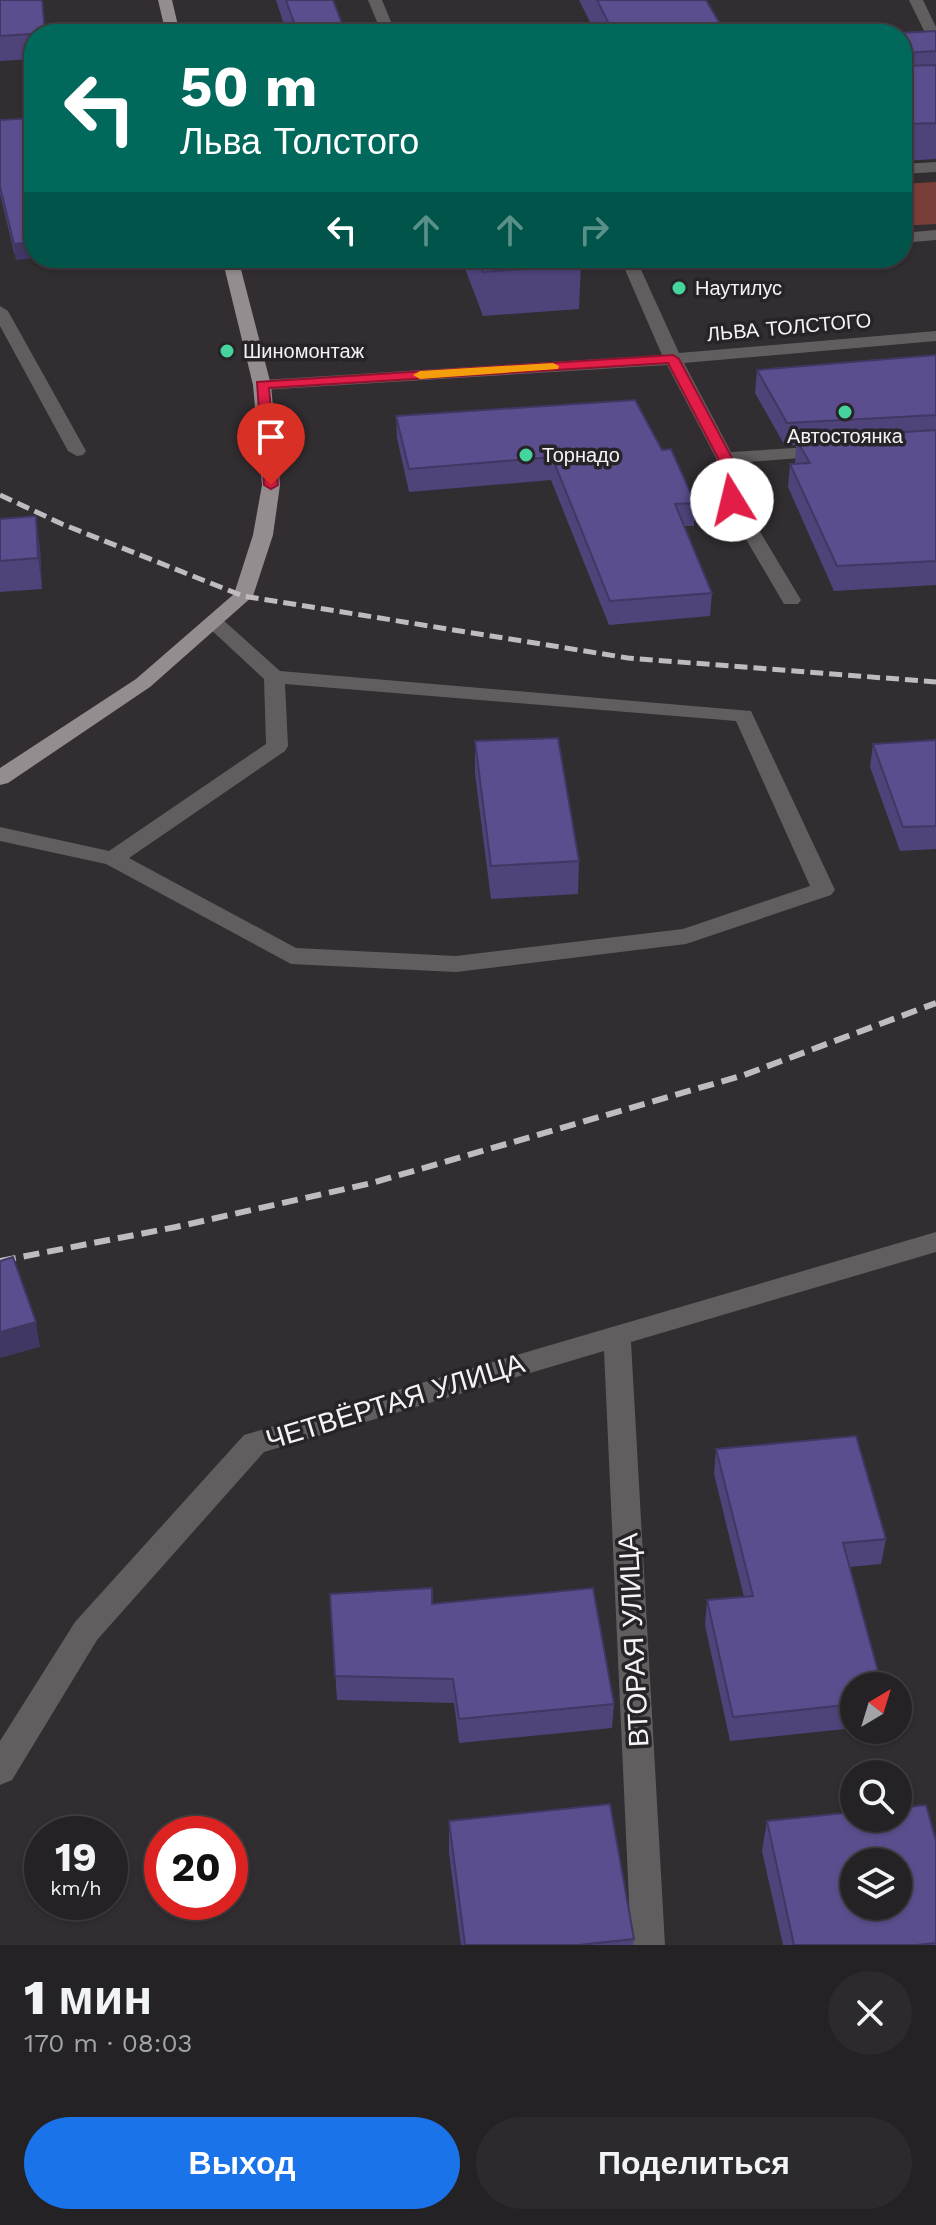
<!DOCTYPE html>
<html lang="ru">
<head>
<meta charset="utf-8">
<style>
  :root { --surface:#252225; --page:#2d2a2d; --text:#f1f3f6; --muted:#a3a4a7; --line:#423f42; --accent:#1a73e8 }
  body { margin:0; font-family:"Work Sans",sans-serif; background:var(--page); color:var(--text); height:100vh; display:flex; flex-direction:column; font-size:30px; white-space:nowrap }
  * { box-sizing:border-box; margin:0 }
  p { font-size:26px; color:var(--muted) }
  .icon { flex:none; width:44px; height:44px; fill:none; stroke:currentColor; stroke-width:2; stroke-linecap:round; stroke-linejoin:round }
  .map { position:relative; height:1945px; overflow:hidden }
  .drawer { display:flex; flex-direction:column; background:var(--surface); flex:1 }
  .drawer>* { flex:none }
  .top-card { position:absolute; left:24px; top:24px; width:888px; height:244px; border-radius:32px; box-shadow:0 2px 6px #0004,0 0 0 2px var(--line); background:#00695c; color:#fff; overflow:hidden }
  .needle { width:52px; rotate:38deg }
  .controls { position:absolute; left:840px; top:1672px; display:grid; gap:16px }
  .controls a { display:grid; place-items:center; width:72px; height:72px; border-radius:50%; background:var(--surface); box-shadow:0 2px 6px #0004,0 0 0 2px var(--line); font-size:40px }
  .speed { position:absolute; left:24px; top:1816px; display:flex; gap:16px; font-size:40px; font-weight:700; text-align:center }
  .speed>* { display:grid; place-content:center; width:104px; height:104px; border-radius:50%; background:var(--surface); box-shadow:0 2px 6px #0004,0 0 0 2px var(--line); line-height:1 }
  .speed small { font-size:20px; font-weight:400 }
  .speed .limit { border:12px solid #d22; background:#fff; color:#111 }
  .pin { position:absolute; display:grid; place-items:center; width:68px; height:68px; color:#fff; margin:-82px -34px; border-radius:50% 50% 50% 0; rotate:-45deg; box-shadow:0 0 8px #0007 }
  .pin .icon { rotate:45deg }
  .me { position:absolute; width:88px; margin:-44px; rotate:351deg; stroke-linejoin:round; filter:drop-shadow(0 0 6px #0008) }
  .turn { display:flex; align-items:center; gap:28px; height:168px; padding:0 24px; font-size:36px }
  .turn .icon { width:104px; height:104px; stroke-width:2.5 }
  .turn b { display:block; font-size:56px; line-height:68px }
  .lanes { display:flex; align-items:center; height:76px; padding:0 24px; background:#0003; justify-content:center; gap:40px; direction:ltr }
  .lanes .off { opacity:.35 }
  .round { display:grid; place-items:center; flex:none; width:84px; height:84px; border-radius:42px; background:var(--page) }
  .overview { display:flex; align-items:center; justify-content:space-between; height:136px; padding:0 24px }
  h1 { font-size:48px; font-weight:800; line-height:60px }
  .action { display:flex; gap:16px; margin-top:auto; padding:16px 24px }
  .action a { flex:1; height:92px; border-radius:48px; background:var(--accent); color:#fff; font-size:32px; font-weight:800; line-height:92px; text-align:center }
  .action a+a { background:var(--page); color:var(--text) }
  .map>svg:first-child { display:block }
  .green { fill:#793e37 }
  .lines { fill:none; stroke-linecap:round; stroke-linejoin:round }
  .minor { fill:#625e5f; fill-rule:evenodd }
  .major { fill:#948d8f; fill-rule:evenodd }
  .rail-far1 { stroke:#bfbbbf; stroke-width:5; stroke-dasharray:13 6; stroke-linecap:butt }
  .rail { stroke:#bfbbbf; stroke-width:6; stroke-dasharray:16 8; stroke-linecap:butt }
  .wall { fill:#4f437a }
  .shaded-wall { fill:#403763 }
  .building { fill:#5c4e8e; stroke:#403763; stroke-width:2; fill-rule:evenodd }
  .route { fill:#e11d48; stroke:#92132f; stroke-width:2 }
  .slow { fill:#f59e0b }
  .poi-dot { fill:#46d49e; stroke:#272327; stroke-width:3 }
  .labels { text-anchor:middle; stroke-width:7; stroke-linejoin:round; paint-order:stroke }
  .far-poi-label { font-size:20px; fill:#f5f2f5; stroke:#272327; text-anchor:start }
  .far-street-label { font-size:20px; fill:#f5f2f5; stroke:#272327 }
  .near-street-label { font-size:28px; fill:#f5f2f5; stroke:#272327 }
</style>
</head>
<body>
<div class="map">
<svg width="936" height="1945" viewBox="0 0 936 1945">
  <rect width="100%" height="100%" fill="#312d31"/>
  <path class="green" d="M936,182V224L902,226V184Z"/>
  <g class="lines">
    <path class="minor" d="M368,0H382L396,34H382Z
      M909,0H923L936,27V45L929,41Z
      M936,162V172L902,174V164Z
      M936,230V240L902,243V233Z
      M620,258H668L660,263H638L679,353L936,331V341L684,363L731,452L826,446L835,451L826,456L735,463L741,500L801,600L798,604H784L723,500L716,458L667,365L262,390L253,385L262,380L662,355Z
      M0,306L8,311L86,451L83,455L77,456L68,451L0,326Z
      M215,617L222,619L280,671L751,711L835,890L831,895L686,944L456,972L291,964L106,864L0,841V827L109,851L266,744L264,679L208,627L205,623ZM285,684L736,721L810,886L683,929L456,956L296,948L129,858L285,751L288,746Z
      M936,1232V1252L631,1342L665,1945H631L604,1351L264,1452L97,1640L12,1780L0,1785V1741L75,1622L244,1435Z"/>
    <path class="major" d="M158,0H172L180,34H166Z
      M222,258H238L271,385L280,485L273,535L253,596L150,687L8,783L0,785V768L136,679L234,594L253,535L262,485L253,385Z"/>
    <path class="rail-far1" d="M0,495L62,524L243,596L628,658L936,682"/>
    <path class="rail" d="M0,1261L176,1227L372,1183L744,1075L936,1003"/>
  </g>
  <path class="wall" d="M0,0L45,33L46,34H34V59L0,61Z
    M276,0H333L346,34H287Z
    M579,0H706L726,34H596Z
    M936,31V159L902,161V34Z
    M0,120L16,260L0,194Z
    M461,258H577L581,265L579,309L483,316Z
    M936,355V585L834,591L788,487L790,464L795,463L796,445L785,446L755,393L757,370Z
    M396,416L662,450L695,503L694,526H684L712,593L710,616L609,625L551,480L409,492L397,438Z
    M0,519L40,547L42,589L0,592Z
    M936,740V849L900,851L870,767L873,744Z
    M475,741L579,861L578,894L491,899L475,774Z
    M716,1449L886,1539L881,1564L849,1567L854,1686V1728L730,1741L705,1625L707,1600L744,1597L714,1474Z
    M330,1594L433,1604L614,1704L612,1728L459,1743L454,1703L337,1700Z
    M449,1821L634,1939L633,1945H461L449,1853Z
    M767,1821L936,1841V1945H783L762,1851Z"/>
  <path class="shaded-wall" d="M906,124L902,159L903,128Z
    M34,242L35,258L16,260L14,244Z
    M36,516L40,547L42,589L38,558Z
    M36,1322L40,1347L0,1358V1332Z"/>
  <path class="building" d="M0,0H42L45,33L0,36Z
    M286,0H333L346,34H298Z
    M597,0H706L726,34H614Z
    M936,31V51L906,53L904,66L936,65V123L906,124L902,128V34H880Z
    M34,118V242L14,244L0,187V120Z
    M478,258H577L581,265L483,272Z
    M936,355V415L787,423L757,370Z
    M635,400L662,450L671,449L695,503L675,504L712,593L610,601L552,457L409,469L396,416Z
    M936,430V561L837,566L790,464L810,463L796,439Z
    M36,516L38,558L0,561V519Z
    M558,738L579,861L491,866L475,741Z
    M936,740V826L903,827L873,744Z
    M13,1257L36,1322L0,1332V1261Z
    M856,1436L886,1539L843,1543L882,1686H854V1704L733,1717L707,1600L753,1596L716,1449Z
    M432,1588V1604L593,1588L614,1704L459,1719L453,1679L335,1676L330,1594Z
    M610,1804L634,1939L579,1945H465L449,1821Z
    M926,1805L936,1841V1943L916,1945H794L767,1821L854,1812V1818H898V1808ZM854,1862H898V1906H854Z"/>
  <path class="route" d="M673,355L679,359L732,458L739,500L737,503L732,504L724,500L718,458L668,363L269,388L278,485L271,489L264,485L257,382Z"/>
  <path class="slow" d="M553,363L559,366L558,369L420,379L413,375L420,371Z"/>
  <g class="poi-dot">
    <circle cx="679" cy="288" r="8"/>
    <circle cx="227" cy="351" r="8"/>
    <circle cx="845" cy="412" r="8"/>
    <circle cx="526" cy="455" r="8"/>
  </g>
  <g class="labels">
    <g class="far-poi-label">
      <text x="695" y="295">Наутилус</text>
      <text x="243" y="358">Шиномонтаж</text>
      <text x="845" y="443" text-anchor="middle">Автостоянка</text>
      <text x="542" y="462">Торнадо</text>
    </g>
    <g class="far-street-label">
      <text transform="translate(789 327) rotate(-5)" y="7">ЛЬВА ТОЛСТОГО</text>
    </g>
    <g class="near-street-label">
      <text transform="translate(395 1401) rotate(-17)" y="10">ЧЕТВЁРТАЯ УЛИЦА</text>
      <text transform="translate(633 1640) rotate(-93)" y="10">ВТОРАЯ УЛИЦА</text>
    </g>
  </g>
</svg>
<div class="controls">
<a><svg class="needle" viewBox="-14 -14 28 28"><path d="M0-13l5 13h-10z" fill="#e53935"/><path d="M0 13l5-13h-10z" fill="#a3a4a7"/></svg></a>
<a><svg class="icon" aria-label="search" viewBox="0 0 24 24"><circle cx="10" cy="10" r="6"/><path d="M15 15l6 6"/></svg></a>
<a><svg class="icon" aria-label="layers" viewBox="0 0 24 24"><path d="M12 4l9 5-9 5-9-5zM3 14l9 5 9-5"/></svg></a>
</div>
<div class="speed"><div>19<small>km/h</small></div><div class="limit">20</div></div>
<div class="pin" style="left:271px;top:485px;background:#d93025"><svg class="icon" aria-label="arrive" viewBox="0 0 24 24"><path d="M6 21V4h12l-3 4 3 4H6"/></svg></div>
<svg class="me" style="left:732px;top:500px" viewBox="-20 -20 40 40"><circle r="19" fill="#fff"/><path d="M0-13L10 11 0 6-10 11z" fill="#e11d48"/></svg>
<div class="top-card">
<div class="turn"><svg class="icon" aria-label="left" viewBox="0 0 24 24"><path d="M17 20v-9H6M10 6l-5 5 5 5"/></svg><div><b>50 m</b>Льва Толстого</div></div>
<div class="lanes"><svg class="icon" aria-label="left" viewBox="0 0 24 24"><path d="M17 20v-9H6M10 6l-5 5 5 5"/></svg><svg class="icon off" aria-label="ahead" viewBox="0 0 24 24"><path d="M12 20V5M6 11l6-6 6 6"/></svg><svg class="icon off" aria-label="ahead" viewBox="0 0 24 24"><path d="M12 20V5M6 11l6-6 6 6"/></svg><svg class="icon off" aria-label="right" viewBox="0 0 24 24"><path d="M7 20v-9h11M14 6l5 5-5 5"/></svg></div>
</div>
</div>
<section class="drawer">
<div class="overview"><div><h1>1 мин</h1><p>170 m · 08:03</p></div><a class="round"><svg class="icon" aria-label="close" viewBox="0 0 24 24"><path d="M6 6l12 12M18 6L6 18"/></svg></a></div>
<div class="action"><a>Выход</a><a>Поделиться</a></div>
</section>
</body>
</html>
